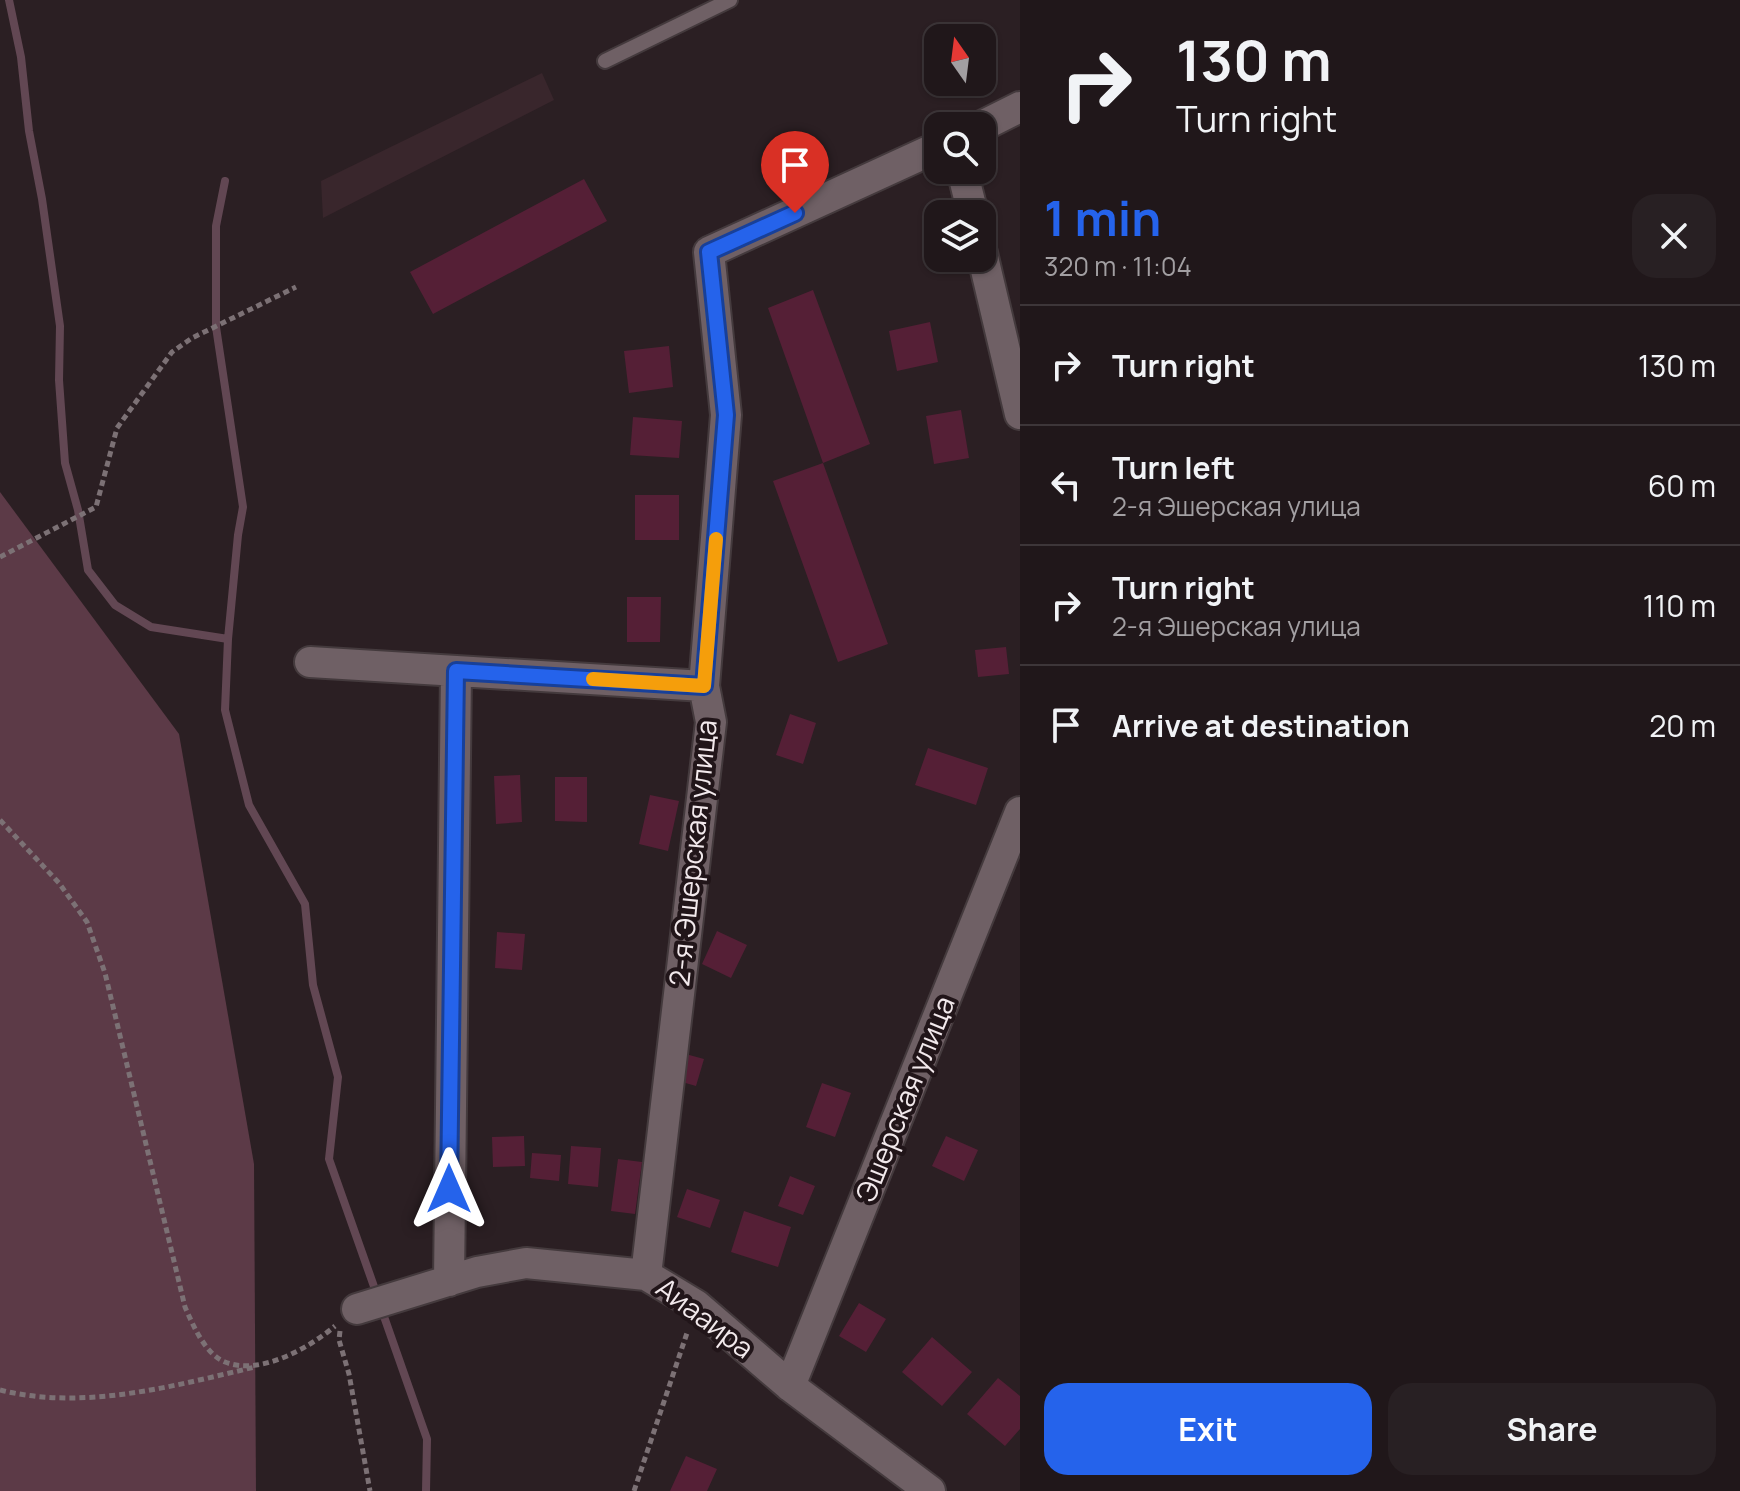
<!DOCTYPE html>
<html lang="en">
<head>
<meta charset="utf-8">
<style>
  :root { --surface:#20171a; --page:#282023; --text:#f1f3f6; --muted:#a29fa2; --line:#3d3639; --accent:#2563eb }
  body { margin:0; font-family:Manrope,sans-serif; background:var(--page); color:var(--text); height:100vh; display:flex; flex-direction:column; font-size:30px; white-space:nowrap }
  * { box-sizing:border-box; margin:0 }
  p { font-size:26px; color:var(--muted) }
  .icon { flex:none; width:44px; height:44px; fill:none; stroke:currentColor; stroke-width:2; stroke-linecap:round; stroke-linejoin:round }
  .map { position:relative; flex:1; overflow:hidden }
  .panel { display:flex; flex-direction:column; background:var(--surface); width:720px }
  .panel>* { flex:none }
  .top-card { background:#20171a; color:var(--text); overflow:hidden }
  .needle { width:52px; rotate:346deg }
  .controls { position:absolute; left:924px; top:24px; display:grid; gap:16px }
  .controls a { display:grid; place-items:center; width:72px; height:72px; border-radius:16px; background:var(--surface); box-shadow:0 2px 6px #0004,0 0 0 2px var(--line); font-size:40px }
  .pin { position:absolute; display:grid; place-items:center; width:68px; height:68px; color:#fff; margin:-82px -34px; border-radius:50% 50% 50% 0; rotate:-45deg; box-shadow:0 0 8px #0007 }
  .pin .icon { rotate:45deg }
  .me { position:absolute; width:88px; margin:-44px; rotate:0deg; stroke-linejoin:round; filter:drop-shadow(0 0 6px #0008) }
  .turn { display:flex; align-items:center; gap:28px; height:168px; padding:0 24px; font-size:36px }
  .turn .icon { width:104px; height:104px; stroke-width:2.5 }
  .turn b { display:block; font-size:56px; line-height:68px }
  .round { display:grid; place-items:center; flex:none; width:84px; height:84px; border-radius:24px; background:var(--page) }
  .headline { display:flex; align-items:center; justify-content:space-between; height:136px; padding:0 24px }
  h1 { font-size:48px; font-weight:700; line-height:60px; color:var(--accent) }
  .button { display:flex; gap:16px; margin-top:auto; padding:16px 24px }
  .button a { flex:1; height:92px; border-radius:24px; background:var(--accent); color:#fff; font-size:32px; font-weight:700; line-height:92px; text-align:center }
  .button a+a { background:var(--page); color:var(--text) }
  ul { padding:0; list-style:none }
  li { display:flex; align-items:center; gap:24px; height:120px; padding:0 24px; border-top:2px solid var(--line) }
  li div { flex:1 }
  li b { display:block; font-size:30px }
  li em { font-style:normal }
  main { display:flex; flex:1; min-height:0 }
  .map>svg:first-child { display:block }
  .built { fill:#39262c }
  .green { fill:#5c3a47 }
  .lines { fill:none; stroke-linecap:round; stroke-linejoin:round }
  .stream { stroke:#624753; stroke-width:8 }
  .building { fill:#551f36 }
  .lane-casing { stroke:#443a3d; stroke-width:18 }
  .street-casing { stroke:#443a3d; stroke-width:34 }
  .path { stroke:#7c7175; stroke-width:5; stroke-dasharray:6 4; stroke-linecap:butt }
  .lane { stroke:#6f6065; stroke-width:14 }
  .street { stroke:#6f6065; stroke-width:30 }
  .route-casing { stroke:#184099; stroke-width:20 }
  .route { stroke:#2563eb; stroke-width:14 }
  .slow { stroke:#f59e0b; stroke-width:14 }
  .labels { text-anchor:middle; stroke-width:8; stroke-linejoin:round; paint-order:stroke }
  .street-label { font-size:28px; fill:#f2e9ec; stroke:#211519 }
</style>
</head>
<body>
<main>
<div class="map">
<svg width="1020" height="1491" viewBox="0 0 1020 1491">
  <rect width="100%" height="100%" fill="#2b1f23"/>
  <path class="built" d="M542,73L554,100L323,218L321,181Z"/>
  <path class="green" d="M0,492L179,734L254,1164L256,1491H0Z"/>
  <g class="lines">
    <path class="stream" d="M9,0L21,57L29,131L42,199L60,326L59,380L65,463L78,510L88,570L115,605L151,627L228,639
      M225,181L216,226V327L243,507L238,535L228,639L225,710L249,805L305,904L313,985L338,1077L329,1159L377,1295
      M381,1308L427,1439L426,1491"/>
  </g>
  <path class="building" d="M584,179L607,221L433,314L410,272Z
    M813,290L870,444L823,463L888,644L838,662L773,481L823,463L768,308Z
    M930,322L938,362L897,371L889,331Z
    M669,346L673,387L629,393L624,351Z
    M961,410L969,458L934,464L926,416Z
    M633,417L682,421L679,458L630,455Z
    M635,495H679V540H635Z
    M627,597H661L660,642H627Z
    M1006,647L1009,674L978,677L975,650Z
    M790,714L816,723L803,764L776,755Z
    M928,748L988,768L976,805L915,785Z
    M520,775L522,822L496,824L494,776Z
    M555,777H587V822L555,821Z
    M650,795L679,801L668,851L639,844Z
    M717,931L747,945L731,978L702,964Z
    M497,932L525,934L522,970L495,968Z
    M682,1053L704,1059L696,1086L675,1080Z
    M822,1083L851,1093L835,1137L806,1127Z
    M524,1136L525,1166L493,1167L492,1137Z
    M946,1136L978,1150L964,1181L932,1166Z
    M571,1146L601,1148L598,1187L568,1184Z
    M532,1153L561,1155L559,1181L530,1178Z
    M618,1159L642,1162L635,1214L611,1211Z
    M790,1176L815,1186L803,1215L778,1206Z
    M687,1189L720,1200L710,1228L677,1217Z
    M744,1211L791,1227L778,1267L731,1252Z
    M859,1303L886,1319L866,1352L839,1336Z
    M932,1337L972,1372L942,1406L902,1372Z
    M998,1378L1020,1396V1429L1005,1446L967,1414Z
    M686,1456L717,1469L707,1491H670Z"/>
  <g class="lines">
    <defs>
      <path id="lane" d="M605,61L730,0"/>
      <path id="street" d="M982,126L1020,107
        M962,170L973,214
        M982,253L1020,414
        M310,662L704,686
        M646,1275L711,722L704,686L726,415L709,252L938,147
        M449,1281L456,671
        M357,1309L477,1272L526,1263L646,1275L696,1305L790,1386L930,1491
        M790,1386L1020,812"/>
    </defs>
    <use href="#lane" class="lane-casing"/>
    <use href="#street" class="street-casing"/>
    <path class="path" d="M0,557L96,507L117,428L172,352L192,338L296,287
      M0,820L59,883L87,922L105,973L185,1307C193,1325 205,1354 225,1362C260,1376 309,1348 335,1326
      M340,1331L339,1340L349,1374L370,1491
      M0,1390C84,1411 173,1386 255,1367
      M634,1491L687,1333"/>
    <use href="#lane" class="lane"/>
    <use href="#street" class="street"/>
  </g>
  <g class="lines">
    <defs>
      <path id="route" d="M449,1189L456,671L704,686L726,415L709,252L795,213"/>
    </defs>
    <use href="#route" class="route-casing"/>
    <use href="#route" class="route"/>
    <path class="slow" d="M593,679L704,686L716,539"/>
  </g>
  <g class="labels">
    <g class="street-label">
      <text transform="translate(693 853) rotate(-84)" y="10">2-я Эшерская улица</text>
      <text transform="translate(905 1099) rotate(-68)" y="10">Эшерская улица</text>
      <text transform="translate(705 1318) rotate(37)" y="10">Аиааира</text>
    </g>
  </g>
</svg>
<div class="controls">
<a><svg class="needle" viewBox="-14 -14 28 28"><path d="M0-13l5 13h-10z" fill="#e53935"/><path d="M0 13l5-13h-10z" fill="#a29fa2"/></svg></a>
<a><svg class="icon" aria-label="search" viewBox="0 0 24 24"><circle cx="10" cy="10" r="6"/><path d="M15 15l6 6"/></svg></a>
<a><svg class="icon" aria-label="layers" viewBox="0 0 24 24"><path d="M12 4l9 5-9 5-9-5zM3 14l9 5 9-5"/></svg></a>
</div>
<div class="pin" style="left:795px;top:213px;background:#d93025"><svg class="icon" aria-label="arrive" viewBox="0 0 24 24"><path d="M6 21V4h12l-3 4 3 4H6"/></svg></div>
<svg class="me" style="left:449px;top:1189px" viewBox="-20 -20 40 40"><path d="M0-17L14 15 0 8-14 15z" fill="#2563eb" stroke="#fff" stroke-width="4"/></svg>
</div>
<section class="panel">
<div class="top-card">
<div class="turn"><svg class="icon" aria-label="right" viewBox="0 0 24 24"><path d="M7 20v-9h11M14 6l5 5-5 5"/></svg><div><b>130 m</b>Turn right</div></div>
</div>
<div class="headline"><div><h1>1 min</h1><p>320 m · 11:04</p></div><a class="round"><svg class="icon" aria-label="close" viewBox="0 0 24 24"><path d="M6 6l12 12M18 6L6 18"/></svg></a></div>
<ul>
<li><svg class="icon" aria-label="right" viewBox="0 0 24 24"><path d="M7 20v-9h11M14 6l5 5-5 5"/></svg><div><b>Turn right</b></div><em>130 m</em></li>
<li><svg class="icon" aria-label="left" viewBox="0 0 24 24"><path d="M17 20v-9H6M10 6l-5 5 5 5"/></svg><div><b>Turn left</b><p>2-я Эшерская улица</p></div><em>60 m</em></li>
<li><svg class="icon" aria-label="right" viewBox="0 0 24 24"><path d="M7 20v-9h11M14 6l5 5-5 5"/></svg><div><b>Turn right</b><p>2-я Эшерская улица</p></div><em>110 m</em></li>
<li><svg class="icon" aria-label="arrive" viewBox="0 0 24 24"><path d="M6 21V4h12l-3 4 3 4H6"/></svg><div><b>Arrive at destination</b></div><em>20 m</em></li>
</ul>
<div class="button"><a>Exit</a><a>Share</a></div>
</section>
</main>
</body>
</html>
